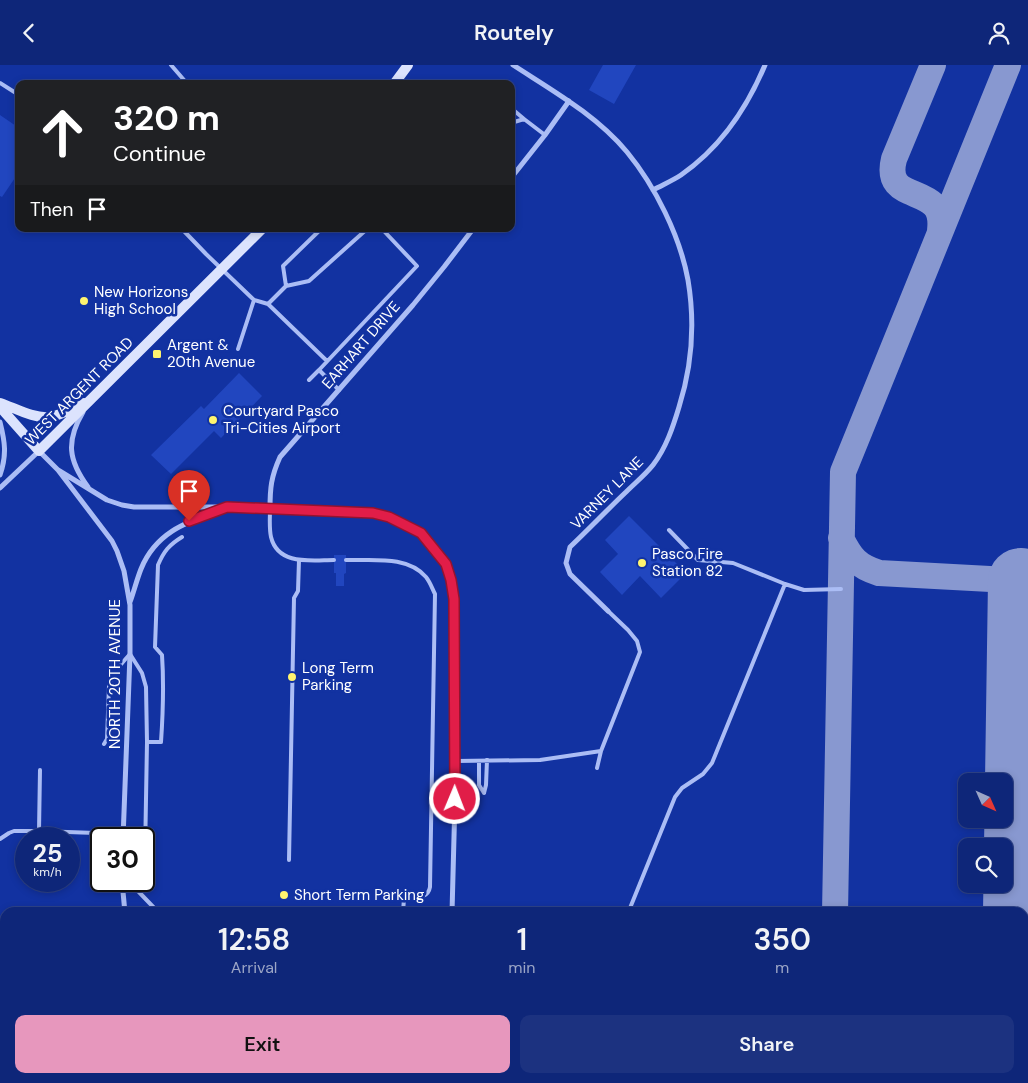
<!DOCTYPE html>
<html lang="en">
<head>
<meta charset="utf-8">
<style>
  :root { --surface:#0e2679; --page:#1c3280; --text:#f1f3f6; --muted:#9ba5c6; --line:#2e438a; --accent:#e797bd }
  body { margin:0; font-family:"DM Sans",sans-serif; background:var(--page); color:var(--text); height:100vh; display:flex; flex-direction:column; font-size:19px; white-space:nowrap }
  * { box-sizing:border-box; margin:0 }
  p { font-size:16px; color:var(--muted) }
  .icon { flex:none; width:28px; height:28px; fill:none; stroke:currentColor; stroke-width:2; stroke-linecap:round; stroke-linejoin:round }
  .map { position:relative; flex:1; overflow:hidden }
  .panel { position:absolute; left:0px; top:842px; width:1029px; height:176px; display:flex; flex-direction:column; background:var(--surface); border-radius:15px 15px 0 0; box-shadow:0 2px 8px #0003,0 0 0 1px var(--line) }
  .panel>* { flex:none }
  .top-card { position:absolute; left:15px; top:15px; width:500px; height:152px; border-radius:10px; box-shadow:0 2px 8px #0003,0 0 0 1px var(--line); background:#202124; color:#fff; overflow:hidden }
  .needle { width:32px; rotate:135deg }
  .buttons { position:absolute; left:958px; top:708px; display:grid; gap:10px }
  .buttons a { display:grid; place-items:center; width:55px; height:55px; border-radius:10px; background:var(--surface); box-shadow:0 2px 8px #0003,0 0 0 1px var(--line); font-size:25px }
  .speed { position:absolute; left:15px; top:762px; display:flex; gap:10px; font-size:25px; font-weight:700; text-align:center }
  .speed>* { display:grid; place-content:center; width:65px; height:65px; border-radius:50%; background:var(--surface); box-shadow:0 2px 8px #0003,0 0 0 1px var(--line); line-height:1 }
  .speed small { font-size:12px; font-weight:400 }
  .speed .limit { border:2px solid #111; border-radius:8px; background:#fff; color:#111 }
  .pin { position:absolute; display:grid; place-items:center; width:42px; height:42px; color:#fff; margin:-51px -21px; border-radius:50% 50% 50% 0; rotate:-45deg; box-shadow:0 0 5px #0007 }
  .pin .icon { rotate:45deg }
  .me { position:absolute; width:55px; margin:-28px; rotate:1deg; stroke-linejoin:round; filter:drop-shadow(0 0 4px #0008) }
  .turn { display:flex; align-items:center; gap:18px; height:105px; padding:0 15px; font-size:22px }
  .turn .icon { width:65px; height:65px; stroke-width:2.5 }
  .turn b { display:block; font-size:35px; line-height:42px }
  .then { display:flex; align-items:center; height:48px; padding:0 15px; background:#0003; gap:10px; font-size:19px }
  .eta { display:flex; justify-content:space-evenly; align-items:center; height:85px; text-align:center }
  .eta b { font-size:30px; font-weight:600; line-height:35px }
  .button { display:flex; gap:10px; margin-top:auto; padding:10px 15px }
  .button a { flex:1; height:58px; border-radius:10px; background:var(--accent); color:#111; font-size:20px; font-weight:600; line-height:58px; text-align:center }
  .button a+a { background:var(--page); color:var(--text) }
  header { display:flex; justify-content:space-between; align-items:center; height:65px; padding:0 15px; background:var(--surface); font-size:22px; font-weight:600 }
  .map>svg:first-child { display:block }
  .lines { fill:none; stroke-linecap:round; stroke-linejoin:round }
  .taxiway { stroke:#8898d0; stroke-width:26 }
  .runway { stroke:#8898d0; stroke-width:66 }
  .building { fill:#2146bf }
  .lane { stroke:#abbdf5; stroke-width:4 }
  .street { stroke:#abbdf5; stroke-width:5 }
  .secondary { stroke:#dce3fd; stroke-width:10 }
  .route-casing { stroke:#92132f; stroke-width:12 }
  .route { stroke:#e11d48; stroke-width:9 }
  .poi-dot { fill:#fff46f; stroke:#1232a1; stroke-width:2 }
  .labels { text-anchor:middle; stroke-width:5; stroke-linejoin:round; paint-order:stroke }
  .poi-label { font-size:15px; fill:#fff; stroke:#1232a1; text-anchor:start }
  .street-label { font-size:15px; fill:#fff; stroke:#1232a1 }
</style>
</head>
<body>
<header><svg class="icon" aria-label="back" viewBox="0 0 24 24"><path d="M15 5l-7 7 7 7"/></svg>Routely<svg class="icon" aria-label="person" viewBox="0 0 24 24"><circle cx="12" cy="8" r="4"/><path d="M4 21q1-7 8-7t8 7"/></svg></header>
<div class="map">
<svg width="1028" height="1018" viewBox="0 0 1028 1018">
  <rect width="100%" height="100%" fill="#1232a1"/>
  <g class="lines">
    <path class="taxiway" d="M933,0L894,94C885,130 918,124 934,140C941,147 941,157 940,166
      M841,473C851,493 857,501 879,508L1028,516
      M835,848L843,407L1008,0
      M592,1018L594,1014
      M833,1018V1014"/>
    <path class="runway" d="M1016,848L1021,516
      M1014,1018V1014"/>
  </g>
  <path class="building" d="M603,0H636L614,39L589,25Z
    M0,50L19,63V107L2,132L0,131Z
    M239,308L262,331L221,373L214,366L171,409L151,390L201,341L204,344Z
    M629,451L686,508L661,533L640,511L622,530L600,507L618,489L605,475Z
    M334,490H346V508L344,509V521H336V508H334Z
    M190,1014H449V1018H190Z"/>
  <g class="lines">
    <path class="lane" d="M171,0L184,15L182,19
      M0,18L19,30
      M511,43L524,54
      M511,58L524,54L545,70
      M182,164L206,189L254,235L268,239
      M321,164L283,201L286,221L268,239L327,296
      M286,221L309,216L367,164
      M238,284L254,235
      M319,305L417,201L382,164
      M309,315L319,305L339,325
      M270,444C270,453 269,463 271,472C278,501 312,495 334,495
      M346,495C372,496 407,490 426,512C430,517 432,523 435,529L430,822C428,835 414,832 404,833L403,848
      M785,519L804,525L841,524
      M104,679L107,674L109,621C113,608 121,599 130,589L142,608L146,622L147,677
      M456,696L540,695L601,686
      M479,696V720L484,728
      M597,703L601,686L640,587L637,576L628,565L608,546
      M484,728L486,720L487,695
      M39,766L40,705
      M0,774L9,768L14,766H39L124,769
      M145,791L147,677H161C163,648 164,619 162,590L155,582L158,500C164,486 169,480 182,472
      M289,795L294,533L298,526L299,495
      M122,820L136,824L159,848
      M628,848L675,732L682,723L703,709L712,698L785,519L733,498L698,495L669,465
      M0,942H5
      M45,1018V1014
      M542,1018L544,1014"/>
    <path class="street" d="M513,0C553,26 596,50 627,87C655,121 680,171 688,215C695,257 692,301 679,342C673,362 666,383 653,400C645,410 635,418 626,427C607,445 589,464 570,482L566,498L570,509L608,546
      M511,113L545,70L569,36
      M653,125C662,120 672,116 681,110C720,83 747,43 765,0
      M83,347C66,376 68,395 88,422
      M0,357C5,377 7,390 0,410
      M58,405L107,435L122,440L134,442H227L373,448L389,452L421,468L446,499L451,515L454,534L456,696L452,848
      M0,423L39,386L58,405L112,476L117,486L124,506L130,540V589L123,774
      M270,444C270,423 271,412 280,392L413,240L444,202L473,164
      M130,537C134,526 137,514 141,504C156,467 187,457 222,444
      M122,816L125,848"/>
    <path class="secondary" d="M394,19L408,0
      M0,338C15,343 34,354 50,352C62,350 73,343 84,338
      M0,342L39,386L262,164"/>
  </g>
  <g class="lines">
    <defs>
      <path id="route" d="M189,456L227,442L373,448L389,452L421,468L446,499L451,515L454,534L455,734"/>
    </defs>
    <use href="#route" class="route-casing"/>
    <use href="#route" class="route"/>
  </g>
  <g class="poi-dot">
    <circle cx="84" cy="236" r="5"/>
    <rect x="152" y="284" width="10" height="10" rx="2.5"/>
    <circle cx="213" cy="355" r="5"/>
    <circle cx="642" cy="498" r="5"/>
    <circle cx="292" cy="612" r="5"/>
    <circle cx="284" cy="830" r="5"/>
  </g>
  <g class="labels">
    <g class="poi-label">
      <text x="94" y="232">New Horizons<tspan x="94" dy="17">High School</tspan></text>
      <text x="167" y="285">Argent &amp;<tspan x="167" dy="17">20th Avenue</tspan></text>
      <text x="223" y="351">Courtyard Pasco<tspan x="223" dy="17">Tri-Cities Airport</tspan></text>
      <text x="652" y="494">Pasco Fire<tspan x="652" dy="17">Station 82</tspan></text>
      <text x="302" y="608">Long Term<tspan x="302" dy="17">Parking</tspan></text>
      <text x="294" y="835">Short Term Parking</text>
    </g>
    <g class="street-label">
      <text transform="translate(361 280) rotate(-49)" y="5">EARHART DRIVE</text>
      <text transform="translate(79 326) rotate(-45)" y="5">WEST ARGENT ROAD</text>
      <text transform="translate(607 428) rotate(-45)" y="5">VARNEY LANE</text>
      <text transform="translate(115 609) rotate(-90)" y="5">NORTH 20TH AVENUE</text>
    </g>
  </g>
</svg>
<div class="buttons">
<a><svg class="needle" viewBox="-14 -14 28 28"><path d="M0-13l5 13h-10z" fill="#e53935"/><path d="M0 13l5-13h-10z" fill="#9ba5c6"/></svg></a>
<a><svg class="icon" aria-label="search" viewBox="0 0 24 24"><circle cx="10" cy="10" r="6"/><path d="M15 15l6 6"/></svg></a>
</div>
<div class="speed"><div>25<small>km/h</small></div><div class="limit">30</div></div>
<div class="pin" style="left:189px;top:456px;background:#d93025"><svg class="icon" aria-label="arrive" viewBox="0 0 24 24"><path d="M6 21V4h12l-3 4 3 4H6"/></svg></div>
<svg class="me" style="left:455px;top:734px" viewBox="-20 -20 40 40"><circle r="17" fill="#e11d48" stroke="#fff" stroke-width="3"/><path d="M0-11L8 9 0 5-8 9z" fill="#fff"/></svg>
<div class="top-card">
<div class="turn"><svg class="icon" aria-label="ahead" viewBox="0 0 24 24"><path d="M12 20V5M6 11l6-6 6 6"/></svg><div><b>320 m</b>Continue</div></div>
<div class="then">Then<svg class="icon" aria-label="arrive" viewBox="0 0 24 24"><path d="M6 21V4h12l-3 4 3 4H6"/></svg></div>
</div>
<section class="panel">
<div class="eta">
<div><b>12:58</b><p>Arrival</p></div>
<div><b>1</b><p>min</p></div>
<div><b>350</b><p>m</p></div>
</div>
<div class="button"><a>Exit</a><a>Share</a></div>
</section>
</div>
</body>
</html>
